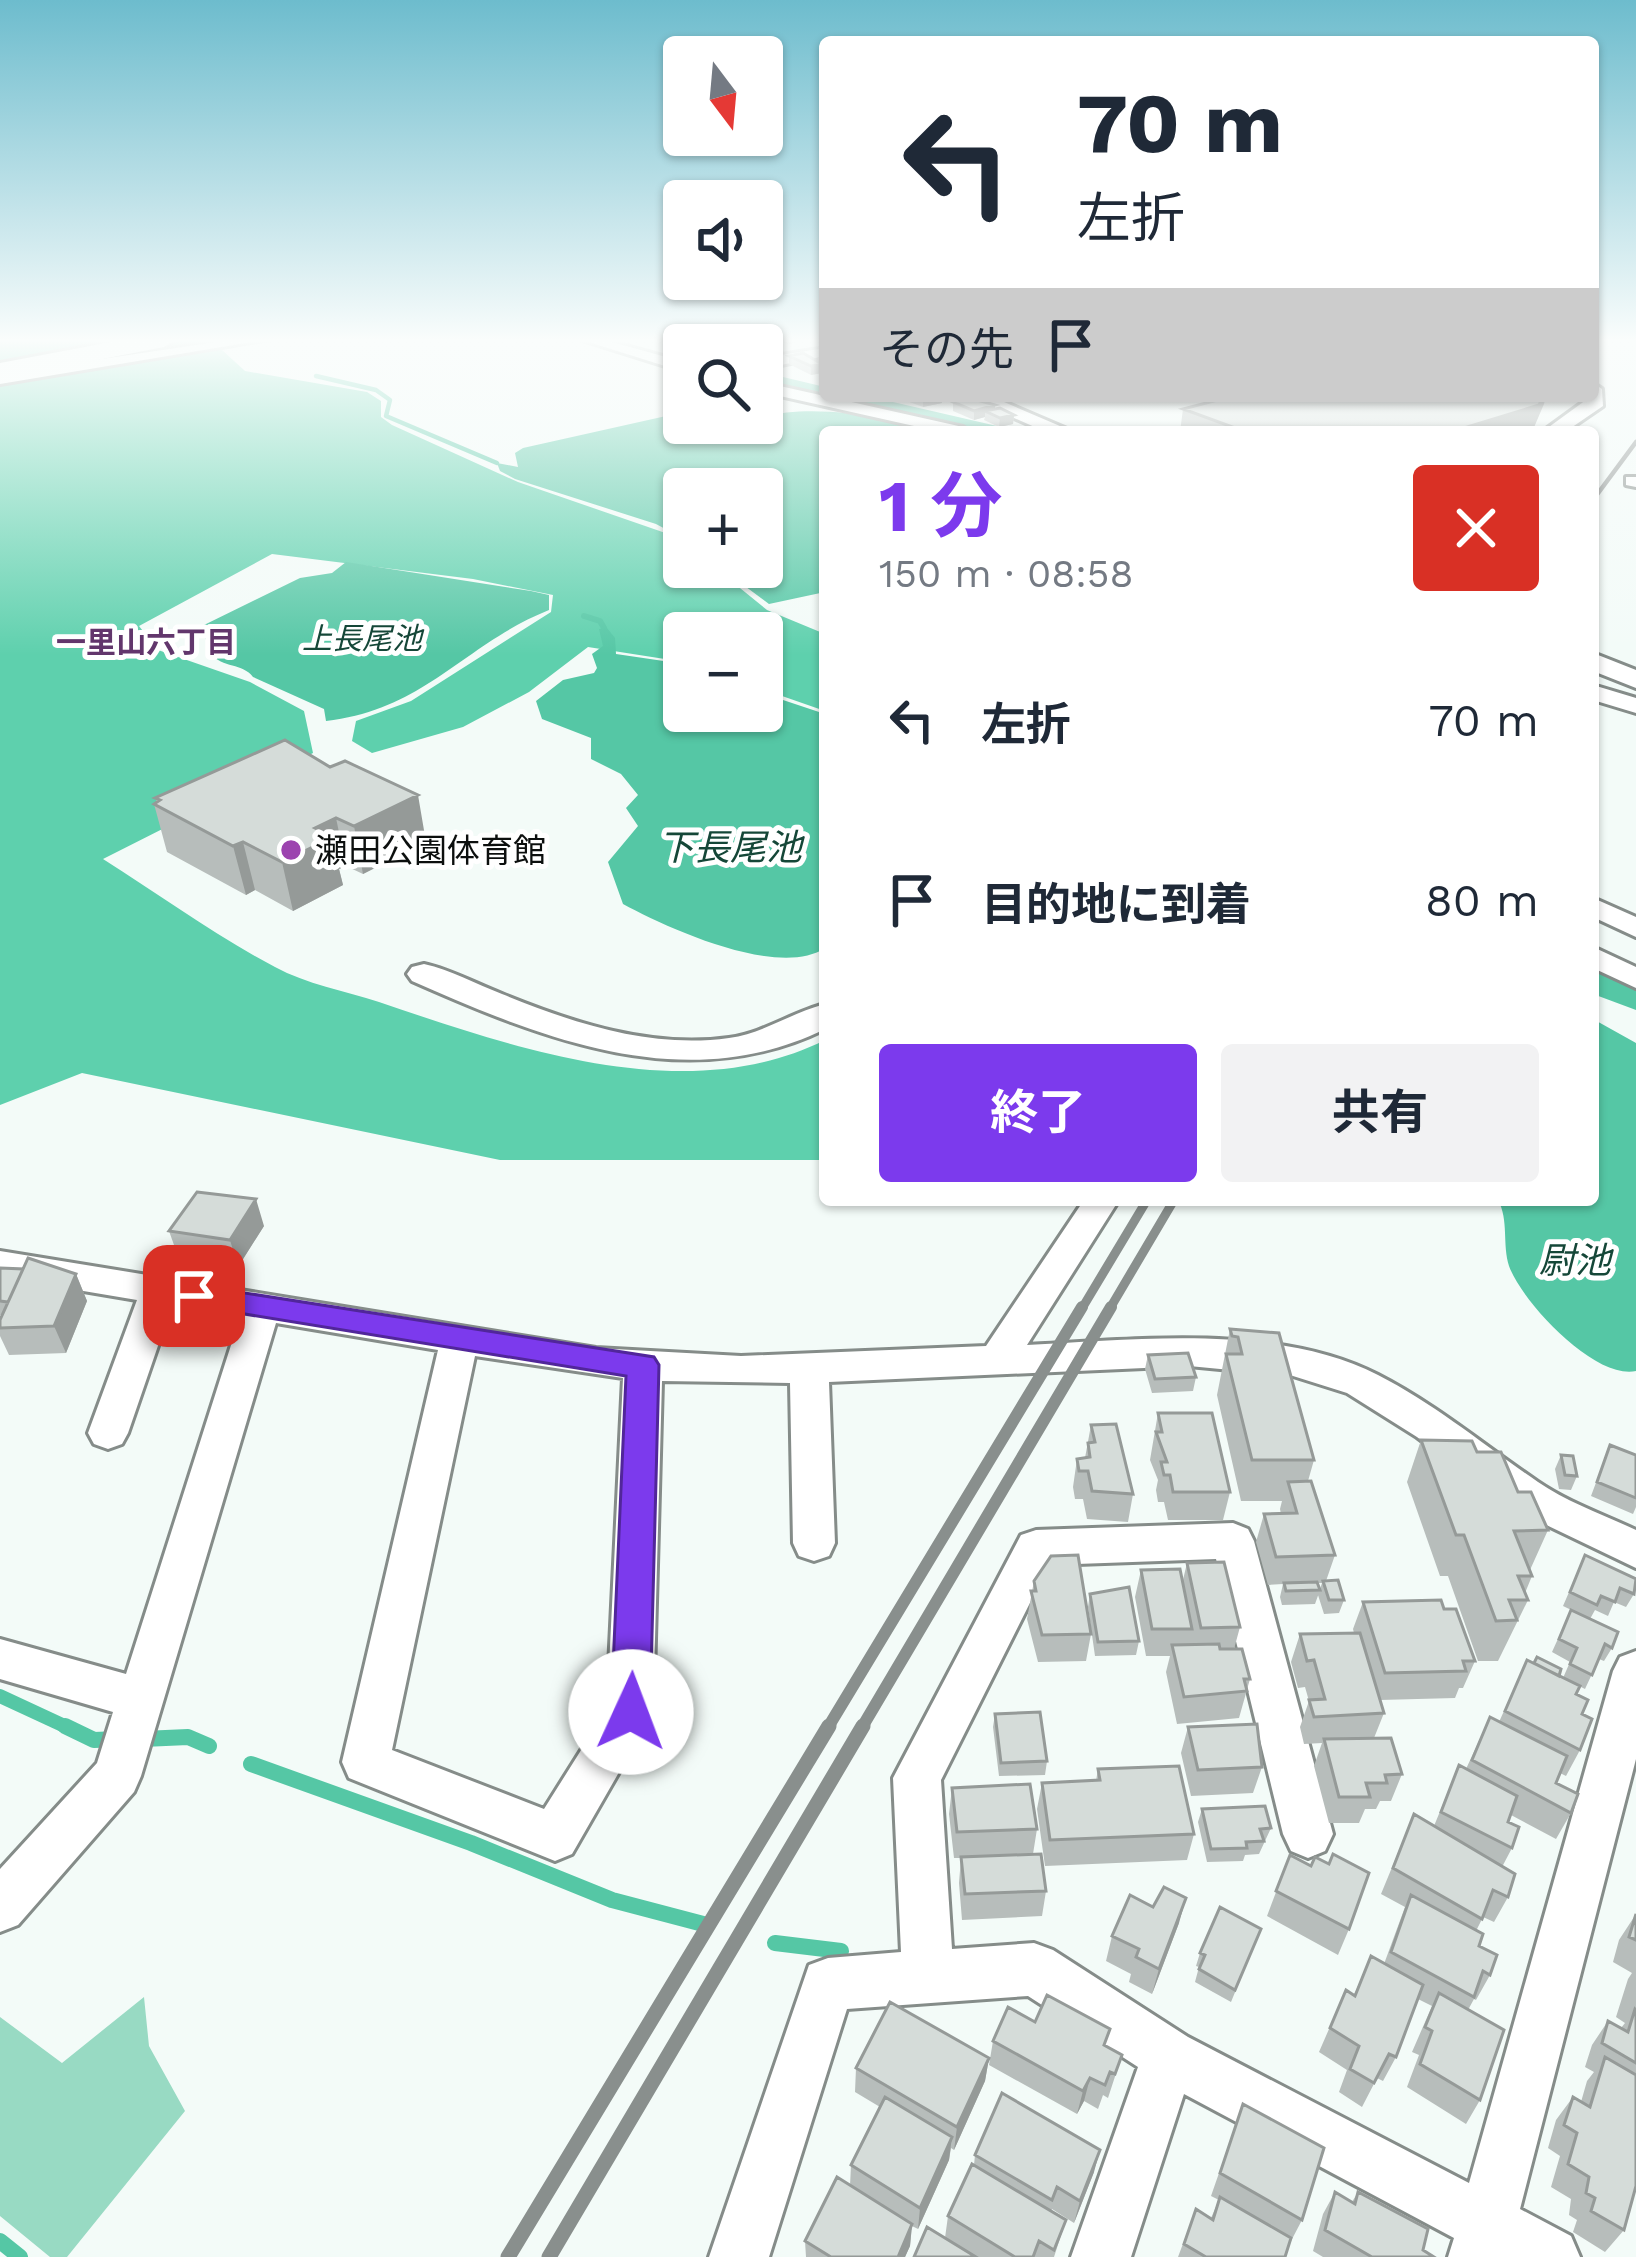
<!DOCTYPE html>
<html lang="ja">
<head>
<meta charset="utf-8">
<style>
  :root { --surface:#fff; --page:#f2f2f3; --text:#1f2937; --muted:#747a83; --accent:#7c3aed }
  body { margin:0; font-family:"Work Sans","Noto Sans JP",sans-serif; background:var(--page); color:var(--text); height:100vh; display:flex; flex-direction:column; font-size:45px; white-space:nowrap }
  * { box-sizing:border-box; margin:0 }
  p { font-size:39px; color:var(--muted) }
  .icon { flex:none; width:66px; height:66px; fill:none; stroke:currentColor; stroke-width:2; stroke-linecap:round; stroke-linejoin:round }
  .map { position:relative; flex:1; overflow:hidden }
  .drawer { position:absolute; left:819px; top:426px; width:780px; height:780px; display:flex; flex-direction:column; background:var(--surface); border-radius:12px; box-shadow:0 3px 9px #0004 }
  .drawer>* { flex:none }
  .banner { position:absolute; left:819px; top:36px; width:780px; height:366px; border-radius:12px; box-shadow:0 3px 9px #0004; background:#fff; color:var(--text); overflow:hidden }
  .needle { width:78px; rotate:164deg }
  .buttons { position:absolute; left:663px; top:36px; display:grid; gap:24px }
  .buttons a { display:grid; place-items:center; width:120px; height:120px; border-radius:12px; background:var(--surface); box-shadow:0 3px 9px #0004; font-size:60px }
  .pin { position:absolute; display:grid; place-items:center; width:102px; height:102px; color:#fff; margin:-51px; border-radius:24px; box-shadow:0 6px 18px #0006 }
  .me { position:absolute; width:132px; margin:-66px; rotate:2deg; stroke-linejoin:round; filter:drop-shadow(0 0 9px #0008) }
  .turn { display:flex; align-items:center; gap:42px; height:252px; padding:0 60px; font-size:54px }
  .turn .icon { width:156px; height:156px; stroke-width:2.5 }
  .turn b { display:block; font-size:84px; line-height:102px }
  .then { display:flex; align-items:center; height:114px; padding:0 60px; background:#0003; gap:24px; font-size:45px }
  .round { display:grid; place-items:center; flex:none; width:126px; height:126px; border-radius:12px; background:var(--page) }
  .headline { display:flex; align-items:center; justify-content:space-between; height:204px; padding:0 60px }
  h1 { font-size:72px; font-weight:700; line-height:90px; color:var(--accent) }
  .cta { display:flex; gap:24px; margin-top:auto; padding:24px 60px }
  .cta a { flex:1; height:138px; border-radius:12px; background:var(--accent); color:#fff; font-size:48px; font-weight:700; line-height:138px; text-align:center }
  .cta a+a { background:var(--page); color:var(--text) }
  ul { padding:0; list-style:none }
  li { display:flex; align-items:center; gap:36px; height:180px; padding:0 60px }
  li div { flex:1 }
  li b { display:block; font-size:45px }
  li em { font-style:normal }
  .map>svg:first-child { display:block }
  .green { fill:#98dac3 }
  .forest { fill:#5ed0ad }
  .water { fill:#55c7a5 }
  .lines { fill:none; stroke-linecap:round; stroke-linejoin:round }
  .stream-far3 { stroke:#55c7a5; stroke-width:4.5 }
  .stream-far2 { stroke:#55c7a5; stroke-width:6 }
  .stream-far1 { stroke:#55c7a5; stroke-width:14 }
  .stream { stroke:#55c7a5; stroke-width:16 }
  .river { fill:#55c7a5; fill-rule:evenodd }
  .minor-casing { stroke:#858c89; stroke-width:6 }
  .tertiary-casing { stroke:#858c89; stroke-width:6 }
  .motorway-casing { stroke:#858c89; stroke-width:6 }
  .minor { fill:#fff; fill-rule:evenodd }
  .tertiary { fill:#fff; fill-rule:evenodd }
  .motorway { fill:#fff; fill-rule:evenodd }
  .rail-far3 { stroke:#898f8d; stroke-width:4.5 }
  .rail-far2 { stroke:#898f8d; stroke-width:9 }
  .rail-far1 { stroke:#898f8d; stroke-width:12 }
  .rail { stroke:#898f8d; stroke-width:15 }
  .wall { fill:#b7bdbb }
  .shaded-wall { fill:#959a98 }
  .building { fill:#d5dcd9; stroke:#959a98; stroke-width:3 }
  .route { fill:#7c3aed; stroke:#51269a; stroke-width:3 }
  .poi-dot { fill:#9c43af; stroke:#fff; stroke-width:4.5 }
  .labels { text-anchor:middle; stroke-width:10; stroke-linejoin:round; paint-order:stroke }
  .far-water-label { font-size:30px; font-style:italic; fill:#154738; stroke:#fff }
  .far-neighbourhood-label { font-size:30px; font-weight:bold; fill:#62366c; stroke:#fff }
  .poi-label { font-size:33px; fill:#0c0f0e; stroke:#fff; text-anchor:start }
  .water-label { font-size:36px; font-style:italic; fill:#154738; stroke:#fff }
</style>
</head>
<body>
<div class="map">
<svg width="1636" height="2257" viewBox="0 0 1636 2257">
  <rect width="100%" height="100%" fill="#f3fbf8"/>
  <path class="green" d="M144,1997L149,2046L185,2111L67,2257H50L0,2216V2017L62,2063Z"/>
  <path class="forest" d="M0,339H210L245,371L367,392L381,401V417L392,425L518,482L677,537L684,543V567H714L767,610L825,634V711L762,689V633H684V662L588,647L529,692L463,727L372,753L352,741L356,721L411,701L551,612L553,595L473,579L272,554L139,626L158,650L250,682L304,711L313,753L103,859C160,895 216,936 275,967C306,984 345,991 379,1002C515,1048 687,1109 825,1040V1160H500L82,1073L0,1105Z"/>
  <path class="water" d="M684,412V423H762V417C819,402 890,419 946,432H825V592L769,604L719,567H762V489H684V539L656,524L515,479L500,471L497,463L518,467L515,453L523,448Z
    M346,562L531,591L549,595V610C464,644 426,709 326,721L324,709L253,677C243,663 222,668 211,654C206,647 206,635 202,626L300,578L332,573Z
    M607,628L615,638L616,654L684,664V711H762V693L825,714V948C779,979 667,928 623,904L608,862L638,826L626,808L638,795L621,774L591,759V738L542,719L536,701L563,680L594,673L597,668L592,654L603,646L599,629Z
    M1593,1019L1636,1043V1371C1595,1380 1522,1302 1509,1266C1502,1245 1509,1220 1498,1200H1593Z"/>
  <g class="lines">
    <path class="stream-far3" d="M316,376L376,390L390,400L386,416L497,463"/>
    <path class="stream-far2" d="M584,616L600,621L604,628"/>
    <path class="stream-far1" d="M0,1696L71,1729"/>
    <path class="stream" d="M65,1726L94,1740L119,1739
      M143,1739L188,1737L209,1746
      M251,1764L471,1843L612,1900L707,1925
      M775,1943L841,1951
      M0,2241L20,2257"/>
    <path class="river" d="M762,372L825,387V396H867L997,426L1001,432H946L762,390Z
      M1593,957L1636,973V1010L1593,994Z"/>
    <defs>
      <path id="minor" d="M237,339H270L0,384V374Z
        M579,339H601L684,362V372Z
        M825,348V356L781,365L762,362V352L781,355Z
        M762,382L963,427L971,432H941L762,392Z
        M1626,477H1636V487L1626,485Z
        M1593,685L1636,698V713L1593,700Z
        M1593,898L1636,917V937L1593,917Z
        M1593,947L1636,967V988L1593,968Z
        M1084,1200H1119L1027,1345C1136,1340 1278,1323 1378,1375C1435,1404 1485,1446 1538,1482C1567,1502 1604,1515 1636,1530V1568L1513,1509L1417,1437L1347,1393L1293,1376L1189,1366L829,1382L835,1543L829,1556L814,1561L799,1556L793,1543L790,1383L662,1381L653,1713L572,1854L555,1861L349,1778L342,1762L438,1350L276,1323L141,1776L134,1792L18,1925L0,1932V1869L97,1763L113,1712L0,1679V1639L126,1674L240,1317L172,1305L128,1433L122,1444L108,1449L94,1444L88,1433L137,1300L0,1277V1251L596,1348L741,1356L986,1346ZM475,1356L623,1378L607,1709L544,1809L392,1750Z
        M1233,1523L1248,1529L1254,1541L1333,1834L1325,1851L1308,1858L1291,1851L1283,1834L1216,1559L1049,1565L941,1780L952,1949L1034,1943L1053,1950L1188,2037L1469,2183L1613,1671L1620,1657L1636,1651V1759L1520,2209L1571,2236L1580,2257H1448L1454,2238L1184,2094L1131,2257H1071L1138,2067L1028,1996L847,2009L769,2257H709L809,1965L828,1958L901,1952L893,1778L1021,1535L1036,1530Z"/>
      <path id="tertiary" d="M1593,383L1602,389L1603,406L1565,432H1542L1586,400L1585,396H1593Z
        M964,396H990L1074,432H1046Z
        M1593,653L1636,670V688L1593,671Z
        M424,964C451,970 476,984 502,994C573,1023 651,1049 729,1038C764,1033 791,1013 825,1004V1029C687,1097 543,1039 412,981L407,974L412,967Z"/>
      <path id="motorway" d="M127,339H177L164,347L0,379V363Z"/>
    </defs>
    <use href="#minor" class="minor-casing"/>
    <use href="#tertiary" class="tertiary-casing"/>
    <use href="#motorway" class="motorway-casing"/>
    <use href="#minor" class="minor"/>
    <use href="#tertiary" class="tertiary"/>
    <use href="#motorway" class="motorway"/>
    <path class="rail-far3" d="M1593,500L1636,442"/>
    <path class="rail-far2" d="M1081,1310L1147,1200
      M1109,1310L1174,1200"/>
    <path class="rail-far1" d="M827,1729L1082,1307
      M861,1729L1111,1307"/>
    <path class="rail" d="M508,2257L829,1726
      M549,2257L863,1726"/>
  </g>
  <path class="wall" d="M768,339H802V340L789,344Z
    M824,348L825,369L822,368V373L811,375L789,364V356L818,362V358L824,356Z
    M904,396H942V403L923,407L904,400Z
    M1233,396H1546L1532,432H1180L1183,409Z
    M953,402L995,405V409L1014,415L1013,424L999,427L984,420L985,417L974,420L953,411Z
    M285,740L426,842L363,874L346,866L339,869L343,885L293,911L255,890L246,895L167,852L154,804L157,802L155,798Z
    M264,1226L238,1267L179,1259L169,1231Z
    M0,1268L76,1274L87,1301L66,1353L9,1355L0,1336V1320L2,1315H0Z
    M1230,1329L1279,1333L1314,1460L1308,1481L1335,1555L1326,1581L1344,1600L1339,1613L1324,1614L1318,1595L1322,1583H1317L1320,1590L1315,1604L1282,1605L1280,1597L1283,1584L1268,1585L1256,1542L1264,1514H1281L1280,1509L1282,1501H1241L1217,1395Z
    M1148,1355L1196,1377L1193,1391L1152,1393L1145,1369Z
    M1158,1413L1230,1492L1223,1520H1168L1164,1502H1158L1156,1490L1158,1480L1150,1460Z
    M1091,1425L1133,1494L1128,1522L1087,1519L1083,1499H1075L1073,1487L1077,1459L1085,1458Z
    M1421,1440L1477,1452L1518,1492L1548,1530L1530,1570L1532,1576L1525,1593L1528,1600L1498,1661H1478L1448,1576H1440L1407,1482Z
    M1610,1445L1636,1455V1507L1633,1514L1591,1496Z
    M1561,1455L1577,1476L1571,1490L1559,1489L1555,1469Z
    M1187,1563L1240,1627L1234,1649L1250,1679L1239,1718L1177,1724L1166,1672L1170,1656H1146L1135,1597L1141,1570L1182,1584Z
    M1579,1569L1634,1594L1626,1607L1614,1602L1608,1616L1595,1610L1590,1619L1563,1606Z
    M1034,1581L1091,1634L1086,1661L1038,1662L1027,1619Z
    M1090,1594L1139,1641L1136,1655L1095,1656L1088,1607Z
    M1363,1602L1444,1609L1475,1661L1463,1688H1459L1455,1698L1380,1700L1384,1713L1374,1738L1402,1774L1391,1801H1380L1376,1809H1365L1359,1823H1329L1314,1766L1322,1743L1304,1744L1300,1727L1309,1701L1305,1687L1298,1688L1291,1662L1300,1634L1354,1633L1353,1629Z
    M1571,1610L1612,1648L1604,1661L1599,1659L1585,1689L1563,1678L1570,1662L1552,1652Z
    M1527,1660L1559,1676L1576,1694L1582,1714L1580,1750L1566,1776L1560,1773L1556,1783L1571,1813L1556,1839L1511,1815L1508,1822L1512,1848L1502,1867L1508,1897L1494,1922L1483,1917L1476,1931L1490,1975L1476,2000L1474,1999L1468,2010L1480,2100L1466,2124L1407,2087L1419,2055L1412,2052L1432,2006L1418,1999L1396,2057L1383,2081L1377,2078L1362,2107L1339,2092L1347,2070L1319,2052L1346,1990L1354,1995L1371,1956L1384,1964L1405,1907L1381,1894L1414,1814L1434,1826L1459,1765L1466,1769L1490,1717L1499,1722Z
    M995,1714L1047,1761L1045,1775L999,1776L993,1727Z
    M1188,1727L1262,1767L1253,1793L1191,1796L1181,1753Z
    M1098,1769L1194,1834L1187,1860L1045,1866L1037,1809L1042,1783L1096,1781Z
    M952,1788L1037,1829L1033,1854L1046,1891L1042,1916L962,1920L959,1883L961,1858H954L949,1814Z
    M1202,1809L1271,1828L1259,1854L1245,1855L1243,1861L1207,1862L1198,1822Z
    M1290,1855L1311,1866L1329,1864L1349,1929L1338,1955L1267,1916Z
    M1636,1914V2186L1624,2230L1605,2252L1573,2232L1577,2220L1569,2215L1571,2199L1551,2187L1560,2156L1548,2148L1556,2120L1573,2097L1581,2102L1587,2081L1594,2072L1585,2067L1592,2045L1608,2021L1621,2028L1625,2023L1616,2017L1628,1979L1632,1973L1613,1962L1619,1940Z
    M1179,1923L1152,1994L1129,1982L1131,1974L1106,1961L1112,1936Z
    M1261,1929L1231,2002L1195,1982L1199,1967L1196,1966L1200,1953Z
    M1035,2022L1105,2045L1122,2055L1108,2098L1103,2095L1098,2109L1084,2101L1077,2114L989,2065L993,2041Z
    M989,2058L985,2081L954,2150L951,2148L949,2160L918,2229L912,2226L910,2246L905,2257H806L805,2241L850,2186L851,2165L880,2107L855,2092L856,2068Z
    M1243,2104L1302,2220L1291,2241H1290L1285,2257H1178L1196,2209L1211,2218L1219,2200L1211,2196Z
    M975,2155L1094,2172L1074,2223L1052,2209L1051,2211L1066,2220L1054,2257H976L945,2238L948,2216L974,2165Z
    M1335,2192L1352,2202L1358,2192L1423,2250L1434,2257H1323L1313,2251L1323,2214Z"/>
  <path class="shaded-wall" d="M789,339H802V340L789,344Z
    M822,364V373L811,375V366Z
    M934,396H942V403L923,407V399Z
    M1543,396H1546L1544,404L1532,432H1451Z
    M995,405V414L985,411V417L974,420V411Z
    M1014,415L1013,424L999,427L1000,418Z
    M418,795L426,842L363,874L354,826Z
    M336,818L346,866L339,869L343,885L293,911L282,862L315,828Z
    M243,842L255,890L246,895L233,846Z
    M256,1199L264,1226L238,1267L230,1240Z
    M76,1274L87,1301L66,1353L54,1326Z
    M1186,1898L1179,1923L1152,1994L1159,1969Z
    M989,2058L985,2081L954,2150L957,2127Z
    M1090,2078L1084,2101L1077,2114L1083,2091Z
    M952,2137L949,2160L918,2229L920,2208Z
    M1100,2150L1094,2172L1074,2223L1080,2201Z
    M912,2224L910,2246L905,2257H898Z"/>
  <path class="building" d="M803,353L822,364L811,366L789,356Z
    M1233,396H1543L1539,405L1451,432H1246L1183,409Z
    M970,398L995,405L974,411L953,402Z
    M1000,408L1014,415L1000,418L985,411Z
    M285,740L330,767L345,761L418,795L354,826L336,818L315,828L333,837L282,862L243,842L233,846L154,804L160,800L155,798Z
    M197,1192L256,1199L230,1240L169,1231Z
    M28,1258L76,1274L54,1326L0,1328V1320Z
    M0,1268L23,1269L8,1302L0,1301Z
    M1230,1329L1279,1333L1314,1460H1252L1226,1354H1242L1238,1337L1232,1336Z
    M1188,1353L1196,1377L1155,1379L1148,1355Z
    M1158,1413H1212L1230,1492H1173L1170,1475H1164L1161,1462H1167L1156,1432H1162Z
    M1116,1424L1133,1494L1092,1491L1088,1471H1079L1077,1459L1090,1457L1088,1443L1095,1442L1091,1425Z
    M1421,1440L1472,1441L1477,1452H1501L1518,1492H1531L1548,1530L1514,1531L1532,1576H1518L1528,1600H1509L1517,1620L1496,1621L1464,1535H1456Z
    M1610,1445L1636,1455V1498L1597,1482Z
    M1561,1455L1573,1456L1577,1476L1565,1475Z
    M1311,1481L1335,1555L1276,1557L1264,1514L1297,1513L1288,1482Z
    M1078,1555L1091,1634L1042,1635L1031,1591H1036L1034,1581L1051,1556Z
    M1585,1555L1636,1579L1634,1594L1620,1588L1615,1602L1601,1596L1597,1605L1570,1592Z
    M1224,1562L1240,1627L1201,1628L1187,1563Z
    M1180,1569L1192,1629H1152L1141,1570Z
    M1338,1580L1344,1600H1329L1323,1581Z
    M1317,1582L1320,1590L1286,1591L1284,1583Z
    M1129,1587L1139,1641L1098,1642L1090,1594Z
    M1441,1600L1444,1609H1456L1475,1661H1463L1466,1671L1385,1673L1363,1602Z
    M1571,1610L1618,1632L1612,1648L1605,1644L1592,1675L1570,1664L1577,1648L1559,1639Z
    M1360,1633L1384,1713L1314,1717L1309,1700L1325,1699L1314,1660L1307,1661L1300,1634Z
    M1219,1644L1220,1649H1242L1250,1679H1244L1247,1691L1184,1697L1172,1645Z
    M1537,1657L1561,1669L1559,1676L1534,1663Z
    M1527,1660L1580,1686L1576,1694L1588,1700L1582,1714L1592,1719L1580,1750L1505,1711Z
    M1040,1712L1047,1761L1001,1763L995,1714Z
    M1490,1717L1567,1756L1556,1783L1578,1794L1571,1813L1472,1760Z
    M1257,1724L1262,1767L1198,1770L1188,1727Z
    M1391,1738L1402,1774L1385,1775L1387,1783H1366L1370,1797H1339L1324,1739Z
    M1459,1765L1517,1796L1508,1822L1519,1827L1512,1848L1441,1812Z
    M1179,1766L1194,1834L1050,1840L1042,1783L1100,1780L1098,1769Z
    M1030,1784L1037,1829L957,1832L952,1788Z
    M1265,1806L1271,1828L1260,1829L1264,1841L1246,1842L1247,1848L1211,1849L1202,1809Z
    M1414,1814L1515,1874L1508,1897L1493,1890L1482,1919L1393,1868Z
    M1041,1854L1046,1891L965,1894L961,1857Z
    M1333,1854L1369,1873L1349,1929L1276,1891L1290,1855L1311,1866L1315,1857L1329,1864Z
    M1164,1887L1186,1898L1159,1969L1136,1957L1139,1949L1112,1936L1130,1895L1153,1907Z
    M1411,1895L1483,1934L1479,1946L1497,1955L1490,1975L1483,1971L1474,1997L1391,1952Z
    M1220,1907L1261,1929L1235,1990L1199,1969L1205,1955L1200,1953Z
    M1636,1914V1940L1629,1937Z
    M1371,1956L1423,1985L1396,2057L1389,2054L1374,2083L1350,2069L1359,2046L1330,2028L1346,1990L1355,1996Z
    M1439,1993L1504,2030L1480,2100L1420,2064L1432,2031L1425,2027Z
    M1047,1995L1110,2029L1104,2045L1122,2055L1115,2074L1110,2072L1105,2085L1090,2078L1083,2091L993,2041L1008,2007L1035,2022Z
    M890,2002L989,2058L957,2127L856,2068Z
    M1635,2009L1636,2010V2063L1602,2043L1608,2021L1628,2032Z
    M1605,2057L1636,2075V2186L1624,2230L1591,2211L1595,2198L1586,2193L1589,2177L1568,2164L1577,2133L1564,2125L1573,2097L1590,2107Z
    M1002,2093L1100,2150L1080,2201L1057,2187L1052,2200L975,2155Z
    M885,2097L952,2137L920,2208L851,2165Z
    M1243,2104L1324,2148L1302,2220L1220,2173Z
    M972,2164L1066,2220L1054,2250L1039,2241L1033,2257H1015L948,2216Z
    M837,2177L912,2224L898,2257H831L805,2241Z
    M1335,2192L1355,2204L1358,2192L1428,2229L1423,2250L1434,2257H1372L1325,2230Z
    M1220,2197L1291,2238L1285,2257H1206L1184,2244L1196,2209L1213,2220Z
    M927,2227L976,2257H914Z"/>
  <linearGradient id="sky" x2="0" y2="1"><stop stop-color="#6dbccd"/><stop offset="0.52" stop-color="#fafdfc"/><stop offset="1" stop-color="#fafdfc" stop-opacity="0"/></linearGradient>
  <rect width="1636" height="655" fill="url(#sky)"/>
  <path class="route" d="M194,1285L654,1357L659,1365L650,1712L644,1725L631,1730L617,1725L611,1712L626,1376L183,1304L178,1296L183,1288Z"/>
  <circle class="poi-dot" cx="291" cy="850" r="12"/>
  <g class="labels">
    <g class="far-water-label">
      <text x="362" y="649">上長尾池</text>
    </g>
    <g class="far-neighbourhood-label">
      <text x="146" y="653">一里山六丁目</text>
    </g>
    <g class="poi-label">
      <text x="315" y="862">瀬田公園体育館</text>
    </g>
    <g class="water-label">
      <text x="730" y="860">下長尾池</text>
      <text x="1575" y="1273">尉池</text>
    </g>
  </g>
</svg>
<div class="buttons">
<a><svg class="needle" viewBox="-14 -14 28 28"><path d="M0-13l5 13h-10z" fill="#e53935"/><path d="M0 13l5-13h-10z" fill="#747a83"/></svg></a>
<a><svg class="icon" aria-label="sound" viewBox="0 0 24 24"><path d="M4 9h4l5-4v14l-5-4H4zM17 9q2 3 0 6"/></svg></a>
<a><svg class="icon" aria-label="search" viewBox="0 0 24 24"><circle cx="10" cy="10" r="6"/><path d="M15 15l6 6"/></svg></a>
<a>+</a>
<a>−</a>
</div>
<div class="pin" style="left:194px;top:1296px;background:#d93025"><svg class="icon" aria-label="arrive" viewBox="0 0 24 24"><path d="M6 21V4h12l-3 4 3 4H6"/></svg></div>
<svg class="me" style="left:631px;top:1712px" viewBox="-20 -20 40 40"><circle r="19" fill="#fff"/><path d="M0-13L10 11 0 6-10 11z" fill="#7c3aed"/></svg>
<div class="banner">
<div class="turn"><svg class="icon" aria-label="left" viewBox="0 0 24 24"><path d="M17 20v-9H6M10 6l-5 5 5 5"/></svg><div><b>70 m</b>左折</div></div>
<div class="then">その先<svg class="icon" aria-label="arrive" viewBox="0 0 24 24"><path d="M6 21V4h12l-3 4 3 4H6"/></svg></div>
</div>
<section class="drawer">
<div class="headline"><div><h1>1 分</h1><p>150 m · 08:58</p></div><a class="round" style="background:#d93025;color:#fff"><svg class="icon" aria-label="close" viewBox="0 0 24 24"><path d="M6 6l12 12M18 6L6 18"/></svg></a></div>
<ul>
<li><svg class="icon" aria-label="left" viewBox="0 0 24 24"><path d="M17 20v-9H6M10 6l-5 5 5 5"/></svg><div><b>左折</b></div><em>70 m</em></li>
<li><svg class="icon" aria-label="arrive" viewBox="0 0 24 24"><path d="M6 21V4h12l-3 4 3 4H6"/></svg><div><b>目的地に到着</b></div><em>80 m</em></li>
</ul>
<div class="cta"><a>終了</a><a>共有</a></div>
</section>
</div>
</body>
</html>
